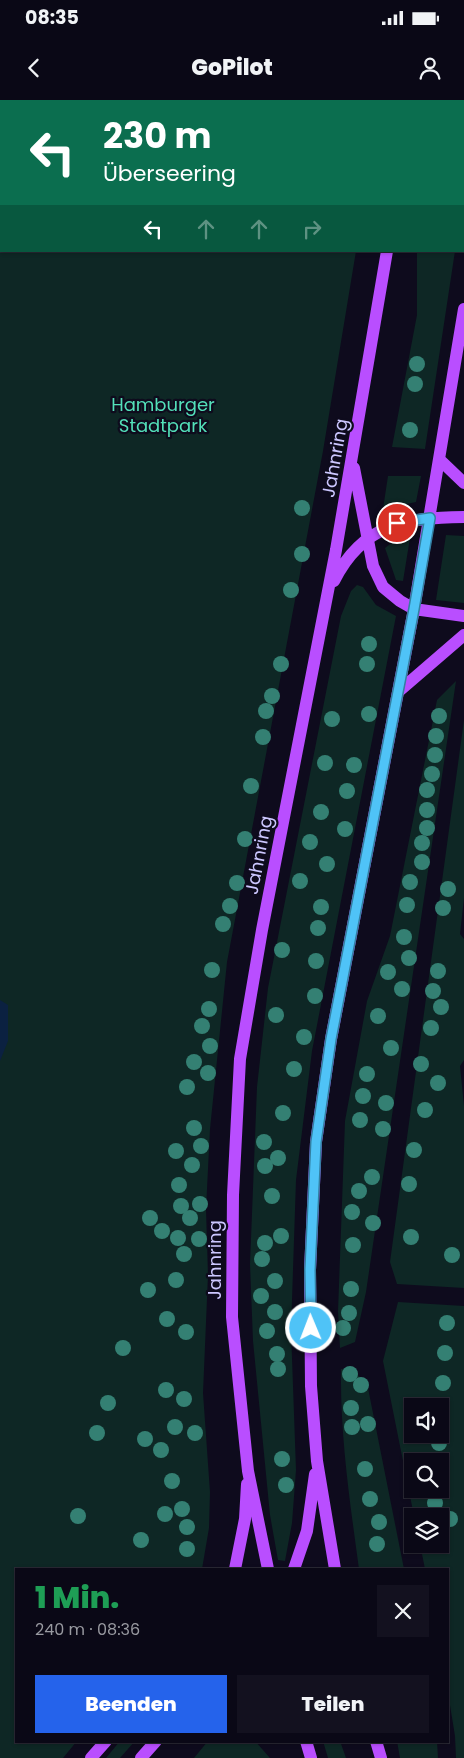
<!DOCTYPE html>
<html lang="de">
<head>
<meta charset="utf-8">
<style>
  :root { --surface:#0a0816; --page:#13111f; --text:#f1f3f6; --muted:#999aa1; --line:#2a2935; --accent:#2563eb }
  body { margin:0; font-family:Poppins,sans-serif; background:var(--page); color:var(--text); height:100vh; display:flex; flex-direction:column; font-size:19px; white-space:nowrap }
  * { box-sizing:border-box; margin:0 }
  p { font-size:16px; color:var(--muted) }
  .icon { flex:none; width:28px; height:28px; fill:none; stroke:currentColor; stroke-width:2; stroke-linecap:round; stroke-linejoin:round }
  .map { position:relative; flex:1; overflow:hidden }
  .details { position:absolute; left:15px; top:1468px; width:434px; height:175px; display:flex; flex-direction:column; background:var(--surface); border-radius:0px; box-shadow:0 1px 4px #0004,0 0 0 1px var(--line) }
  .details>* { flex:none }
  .hud { position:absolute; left:0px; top:0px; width:465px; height:152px; box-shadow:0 1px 4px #0004,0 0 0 1px var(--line); background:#0b6e4f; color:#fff; overflow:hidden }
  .fabs { position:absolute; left:404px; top:1298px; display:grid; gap:10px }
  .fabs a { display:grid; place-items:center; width:45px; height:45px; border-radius:0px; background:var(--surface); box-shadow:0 1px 4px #0004,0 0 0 1px var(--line); font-size:25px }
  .pin { position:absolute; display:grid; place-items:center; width:42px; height:42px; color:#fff; margin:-21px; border:2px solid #fff; border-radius:50%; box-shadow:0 1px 5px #0007 }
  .me { position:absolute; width:55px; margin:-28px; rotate:359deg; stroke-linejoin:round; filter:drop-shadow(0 0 4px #0008) }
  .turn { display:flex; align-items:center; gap:18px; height:105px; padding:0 20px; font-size:22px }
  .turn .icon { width:65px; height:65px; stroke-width:2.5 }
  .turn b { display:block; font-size:35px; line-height:42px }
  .lanes { display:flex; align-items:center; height:48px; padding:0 20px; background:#0003; justify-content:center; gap:25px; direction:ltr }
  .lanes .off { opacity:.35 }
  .round { display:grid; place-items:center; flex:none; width:52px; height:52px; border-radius:0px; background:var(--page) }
  .head { display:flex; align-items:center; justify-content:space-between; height:85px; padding:0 20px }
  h1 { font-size:30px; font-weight:800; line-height:38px; color:#1e9e55 }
  .action { display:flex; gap:10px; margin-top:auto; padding:10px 20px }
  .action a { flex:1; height:58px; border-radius:0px; background:var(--accent); color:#fff; font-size:20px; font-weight:800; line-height:58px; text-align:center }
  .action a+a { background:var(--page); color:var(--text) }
  .status { display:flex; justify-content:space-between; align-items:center; height:35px; padding:0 25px; background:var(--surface); direction:ltr }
  .status svg { height:14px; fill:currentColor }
  header { display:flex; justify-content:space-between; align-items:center; height:65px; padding:0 20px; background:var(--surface); font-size:22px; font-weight:800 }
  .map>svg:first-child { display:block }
  .green { fill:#0e2725; fill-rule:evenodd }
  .water { fill:#0b2141 }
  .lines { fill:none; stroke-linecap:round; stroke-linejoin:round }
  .major { stroke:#b94eff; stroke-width:12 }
  .tree { fill:#348073 }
  .route-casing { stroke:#337fa1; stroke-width:12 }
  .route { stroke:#4fc3f7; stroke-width:9 }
  .labels { text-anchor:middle; stroke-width:4.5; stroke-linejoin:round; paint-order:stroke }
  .park-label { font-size:18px; fill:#53dfb9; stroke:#0e0b1d }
  .street-label { font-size:18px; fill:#ccc7ff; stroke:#0e0b1d }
</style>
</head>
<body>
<div class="status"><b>08:35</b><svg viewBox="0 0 49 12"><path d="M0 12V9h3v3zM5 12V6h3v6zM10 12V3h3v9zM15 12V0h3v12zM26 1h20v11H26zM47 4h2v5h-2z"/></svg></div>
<header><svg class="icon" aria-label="back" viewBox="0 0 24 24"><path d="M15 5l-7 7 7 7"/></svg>GoPilot<svg class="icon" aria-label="person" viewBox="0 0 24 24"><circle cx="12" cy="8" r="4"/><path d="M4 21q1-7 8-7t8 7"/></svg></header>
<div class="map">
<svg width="464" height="1658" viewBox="0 0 464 1658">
  <rect width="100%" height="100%" fill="#0e0b1d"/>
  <path class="green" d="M0,0H377L1,1V151H356L323,351L227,862L210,1029L206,1109L208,1175L203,1293L210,1392L209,1428L202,1469H16V1641H77L63,1658H0Z
    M417,151H455L425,349L392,347L417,215Z
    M388,376H421L416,402L383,409Z
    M446,435L464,436V503L436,500Z
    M410,438L403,481L396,480L385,448L394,441Z
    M357,485L363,487L376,505L396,516L312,951L296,1080L291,1230L296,1370L292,1423L285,1461L278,1460L270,1415L253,1241L250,1164L257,987L268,888L341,516L351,491Z
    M456,581L366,1192L355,1242L340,1248L338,1212L345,1021L367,901L390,836L437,600Z
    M464,620V798L460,834L464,839V960L460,966L464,1006V1188L397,1184L390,1162Z
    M398,1202L464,1206V1658H456L455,1636L448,1593V1469H425L420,1444H440V1416H414L383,1261ZM412,1306H440V1334H412ZM412,1361H440V1389H412Z
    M341,1269C355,1269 361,1277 368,1288L404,1469H359C350,1403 340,1335 341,1269Z
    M120,1641H135L120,1658H106Z
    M208,1641H255L270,1658H194Z
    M323,1641H340L346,1658H328Z
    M397,1641H437L438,1658H400Z"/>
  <path class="water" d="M0,900L8,905V941L0,961Z"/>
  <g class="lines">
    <path class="major" d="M406,1V0
      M440,360L464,383
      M354,368L373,466L383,487L400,501L414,509L464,516
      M334,481C363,423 406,418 464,417
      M398,592L464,535
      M235,1469L245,1419L247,1384
      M268,1469L248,1371L232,1217L233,1095L240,959L262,830L336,450L387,151
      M294,1469L307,1431L315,1374
      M335,1469L317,1361L311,1286L310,1170L316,1042L331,939L414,509L464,209
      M306,1641L311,1658
      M376,1641L381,1658
      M91,1658L106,1641
      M141,1658L156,1641"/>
  </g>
  <g class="tree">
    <circle cx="417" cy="264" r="8"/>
    <circle cx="415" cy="284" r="8"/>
    <circle cx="410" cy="330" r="8"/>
    <circle cx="302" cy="408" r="8"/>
    <circle cx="302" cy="454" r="8"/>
    <circle cx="291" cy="490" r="8"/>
    <circle cx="369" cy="544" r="8"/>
    <circle cx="281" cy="564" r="8"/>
    <circle cx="367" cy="564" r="8"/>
    <circle cx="272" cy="596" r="8"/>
    <circle cx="266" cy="611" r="8"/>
    <circle cx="369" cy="614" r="8"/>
    <circle cx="439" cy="616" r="8"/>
    <circle cx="332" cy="619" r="8"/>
    <circle cx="436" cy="636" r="8"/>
    <circle cx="263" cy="637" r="8"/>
    <circle cx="435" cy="655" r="8"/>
    <circle cx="325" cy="663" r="8"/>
    <circle cx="354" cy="665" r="8"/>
    <circle cx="432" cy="674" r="8"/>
    <circle cx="251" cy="686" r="8"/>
    <circle cx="427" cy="690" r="8"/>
    <circle cx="347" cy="691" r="8"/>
    <circle cx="427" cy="710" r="8"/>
    <circle cx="321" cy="712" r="8"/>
    <circle cx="427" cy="728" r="8"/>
    <circle cx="345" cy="729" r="8"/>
    <circle cx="245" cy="739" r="8"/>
    <circle cx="310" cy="742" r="8"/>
    <circle cx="422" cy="743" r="8"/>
    <circle cx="422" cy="762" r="8"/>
    <circle cx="327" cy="764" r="8"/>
    <circle cx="300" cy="781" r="8"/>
    <circle cx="410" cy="782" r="8"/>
    <circle cx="237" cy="783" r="8"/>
    <circle cx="448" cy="789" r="8"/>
    <circle cx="407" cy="805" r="8"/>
    <circle cx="230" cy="806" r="8"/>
    <circle cx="321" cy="807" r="8"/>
    <circle cx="443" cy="808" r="8"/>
    <circle cx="223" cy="824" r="8"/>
    <circle cx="318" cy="828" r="8"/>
    <circle cx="404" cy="837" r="8"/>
    <circle cx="282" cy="850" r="8"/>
    <circle cx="409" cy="858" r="8"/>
    <circle cx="316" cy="861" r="8"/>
    <circle cx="212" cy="870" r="8"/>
    <circle cx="438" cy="871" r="8"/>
    <circle cx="388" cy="872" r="8"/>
    <circle cx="402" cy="889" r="8"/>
    <circle cx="433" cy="891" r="8"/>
    <circle cx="315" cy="896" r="8"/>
    <circle cx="441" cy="907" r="8"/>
    <circle cx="209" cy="909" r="8"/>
    <circle cx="276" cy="915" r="8"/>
    <circle cx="378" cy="916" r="8"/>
    <circle cx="202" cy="926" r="8"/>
    <circle cx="431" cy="928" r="8"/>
    <circle cx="304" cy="937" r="8"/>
    <circle cx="210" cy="946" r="8"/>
    <circle cx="391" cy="948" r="8"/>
    <circle cx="194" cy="962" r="8"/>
    <circle cx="421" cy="964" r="8"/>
    <circle cx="294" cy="969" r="8"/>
    <circle cx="208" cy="973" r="8"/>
    <circle cx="367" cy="974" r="8"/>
    <circle cx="438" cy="983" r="8"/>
    <circle cx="187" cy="987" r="8"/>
    <circle cx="363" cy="996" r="8"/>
    <circle cx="386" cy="1003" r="8"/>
    <circle cx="425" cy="1010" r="8"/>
    <circle cx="283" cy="1013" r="8"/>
    <circle cx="360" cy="1020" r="8"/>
    <circle cx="194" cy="1028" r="8"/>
    <circle cx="383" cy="1029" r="8"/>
    <circle cx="264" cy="1042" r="8"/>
    <circle cx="201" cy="1046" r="8"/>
    <circle cx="414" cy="1050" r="8"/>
    <circle cx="176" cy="1051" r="8"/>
    <circle cx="278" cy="1058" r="8"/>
    <circle cx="192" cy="1065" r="8"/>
    <circle cx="265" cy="1066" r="8"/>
    <circle cx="372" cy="1077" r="8"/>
    <circle cx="409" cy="1084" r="8"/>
    <circle cx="179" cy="1085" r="8"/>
    <circle cx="359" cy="1091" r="8"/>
    <circle cx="272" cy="1096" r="8"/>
    <circle cx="200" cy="1104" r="8"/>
    <circle cx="181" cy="1106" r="8"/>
    <circle cx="352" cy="1112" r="8"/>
    <circle cx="150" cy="1118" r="8"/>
    <circle cx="190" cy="1118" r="8"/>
    <circle cx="373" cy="1123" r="8"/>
    <circle cx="162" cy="1131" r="8"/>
    <circle cx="281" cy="1136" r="8"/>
    <circle cx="411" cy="1137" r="8"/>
    <circle cx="178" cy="1138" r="8"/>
    <circle cx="199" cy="1139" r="8"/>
    <circle cx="265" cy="1143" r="8"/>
    <circle cx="353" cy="1145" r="8"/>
    <circle cx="184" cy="1154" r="8"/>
    <circle cx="452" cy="1155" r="8"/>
    <circle cx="262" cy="1159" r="8"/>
    <circle cx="176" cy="1180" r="8"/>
    <circle cx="275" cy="1181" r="8"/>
    <circle cx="351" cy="1189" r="8"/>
    <circle cx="148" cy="1190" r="8"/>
    <circle cx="261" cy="1196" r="8"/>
    <circle cx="275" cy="1212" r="8"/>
    <circle cx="349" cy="1213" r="8"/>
    <circle cx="167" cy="1219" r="8"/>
    <circle cx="447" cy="1223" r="8"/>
    <circle cx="343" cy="1228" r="8"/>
    <circle cx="267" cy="1231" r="8"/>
    <circle cx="186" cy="1232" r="8"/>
    <circle cx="123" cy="1248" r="8"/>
    <circle cx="445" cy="1253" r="8"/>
    <circle cx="277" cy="1254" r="8"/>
    <circle cx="278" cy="1269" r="8"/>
    <circle cx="350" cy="1274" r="8"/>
    <circle cx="443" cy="1283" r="8"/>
    <circle cx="361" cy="1285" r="8"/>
    <circle cx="166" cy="1290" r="8"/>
    <circle cx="184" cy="1299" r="8"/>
    <circle cx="108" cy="1303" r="8"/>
    <circle cx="351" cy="1308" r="8"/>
    <circle cx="368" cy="1324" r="8"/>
    <circle cx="175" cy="1327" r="8"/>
    <circle cx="352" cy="1327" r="8"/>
    <circle cx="97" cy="1333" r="8"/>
    <circle cx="195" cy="1333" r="8"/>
    <circle cx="145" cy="1339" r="8"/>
    <circle cx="439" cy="1343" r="8"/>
    <circle cx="161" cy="1350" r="8"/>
    <circle cx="282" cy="1359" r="8"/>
    <circle cx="365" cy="1369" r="8"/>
    <circle cx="172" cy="1381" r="8"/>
    <circle cx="286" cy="1385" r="8"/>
    <circle cx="370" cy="1399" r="8"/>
    <circle cx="435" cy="1403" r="8"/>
    <circle cx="182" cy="1409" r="8"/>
    <circle cx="165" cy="1414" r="8"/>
    <circle cx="78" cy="1416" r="8"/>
    <circle cx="450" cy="1419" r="8"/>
    <circle cx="379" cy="1422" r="8"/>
    <circle cx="187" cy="1427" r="8"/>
    <circle cx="141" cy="1440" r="8"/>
    <circle cx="377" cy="1444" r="8"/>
    <circle cx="187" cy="1449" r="8"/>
  </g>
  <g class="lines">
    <defs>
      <path id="route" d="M311,1228L310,1170L316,1042L331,939L414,509L430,418L397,423"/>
    </defs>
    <use href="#route" class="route-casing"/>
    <use href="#route" class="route"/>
  </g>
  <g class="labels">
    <g class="park-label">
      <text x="163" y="311">Hamburger<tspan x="163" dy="21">Stadtpark</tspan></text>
    </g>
    <g class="street-label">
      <text transform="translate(335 358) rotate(-80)" y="6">Jahnring</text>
      <text transform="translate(259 755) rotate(-79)" y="6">Jahnring</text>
      <text transform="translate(215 1160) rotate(-90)" y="6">Jahnring</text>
    </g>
  </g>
</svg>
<div class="fabs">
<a><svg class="icon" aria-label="sound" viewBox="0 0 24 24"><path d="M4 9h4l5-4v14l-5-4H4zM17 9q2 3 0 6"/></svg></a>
<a><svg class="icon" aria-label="search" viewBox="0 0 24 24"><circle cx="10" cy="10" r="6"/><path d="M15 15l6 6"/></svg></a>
<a><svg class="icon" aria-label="layers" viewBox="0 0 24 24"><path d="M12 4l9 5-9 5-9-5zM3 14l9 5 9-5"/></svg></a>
</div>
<div class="pin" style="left:397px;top:423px;background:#d93025"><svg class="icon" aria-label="arrive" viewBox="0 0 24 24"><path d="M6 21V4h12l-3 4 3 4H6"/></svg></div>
<svg class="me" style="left:311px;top:1228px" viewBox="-20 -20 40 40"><circle r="17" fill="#4fc3f7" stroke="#fff" stroke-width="3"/><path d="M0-11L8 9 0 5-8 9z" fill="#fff"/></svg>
<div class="hud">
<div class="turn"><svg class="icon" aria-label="left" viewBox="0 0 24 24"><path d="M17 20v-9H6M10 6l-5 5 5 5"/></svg><div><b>230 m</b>Überseering</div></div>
<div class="lanes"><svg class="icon" aria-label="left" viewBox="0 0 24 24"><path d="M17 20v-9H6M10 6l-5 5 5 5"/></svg><svg class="icon off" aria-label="ahead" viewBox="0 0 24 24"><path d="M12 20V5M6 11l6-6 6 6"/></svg><svg class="icon off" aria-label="ahead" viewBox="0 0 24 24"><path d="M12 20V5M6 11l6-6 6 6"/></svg><svg class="icon off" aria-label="right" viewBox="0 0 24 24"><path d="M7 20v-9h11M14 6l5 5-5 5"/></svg></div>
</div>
<section class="details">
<div class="head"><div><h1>1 Min.</h1><p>240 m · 08:36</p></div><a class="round"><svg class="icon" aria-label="close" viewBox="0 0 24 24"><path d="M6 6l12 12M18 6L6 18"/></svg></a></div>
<div class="action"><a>Beenden</a><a>Teilen</a></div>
</section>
</div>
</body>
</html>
